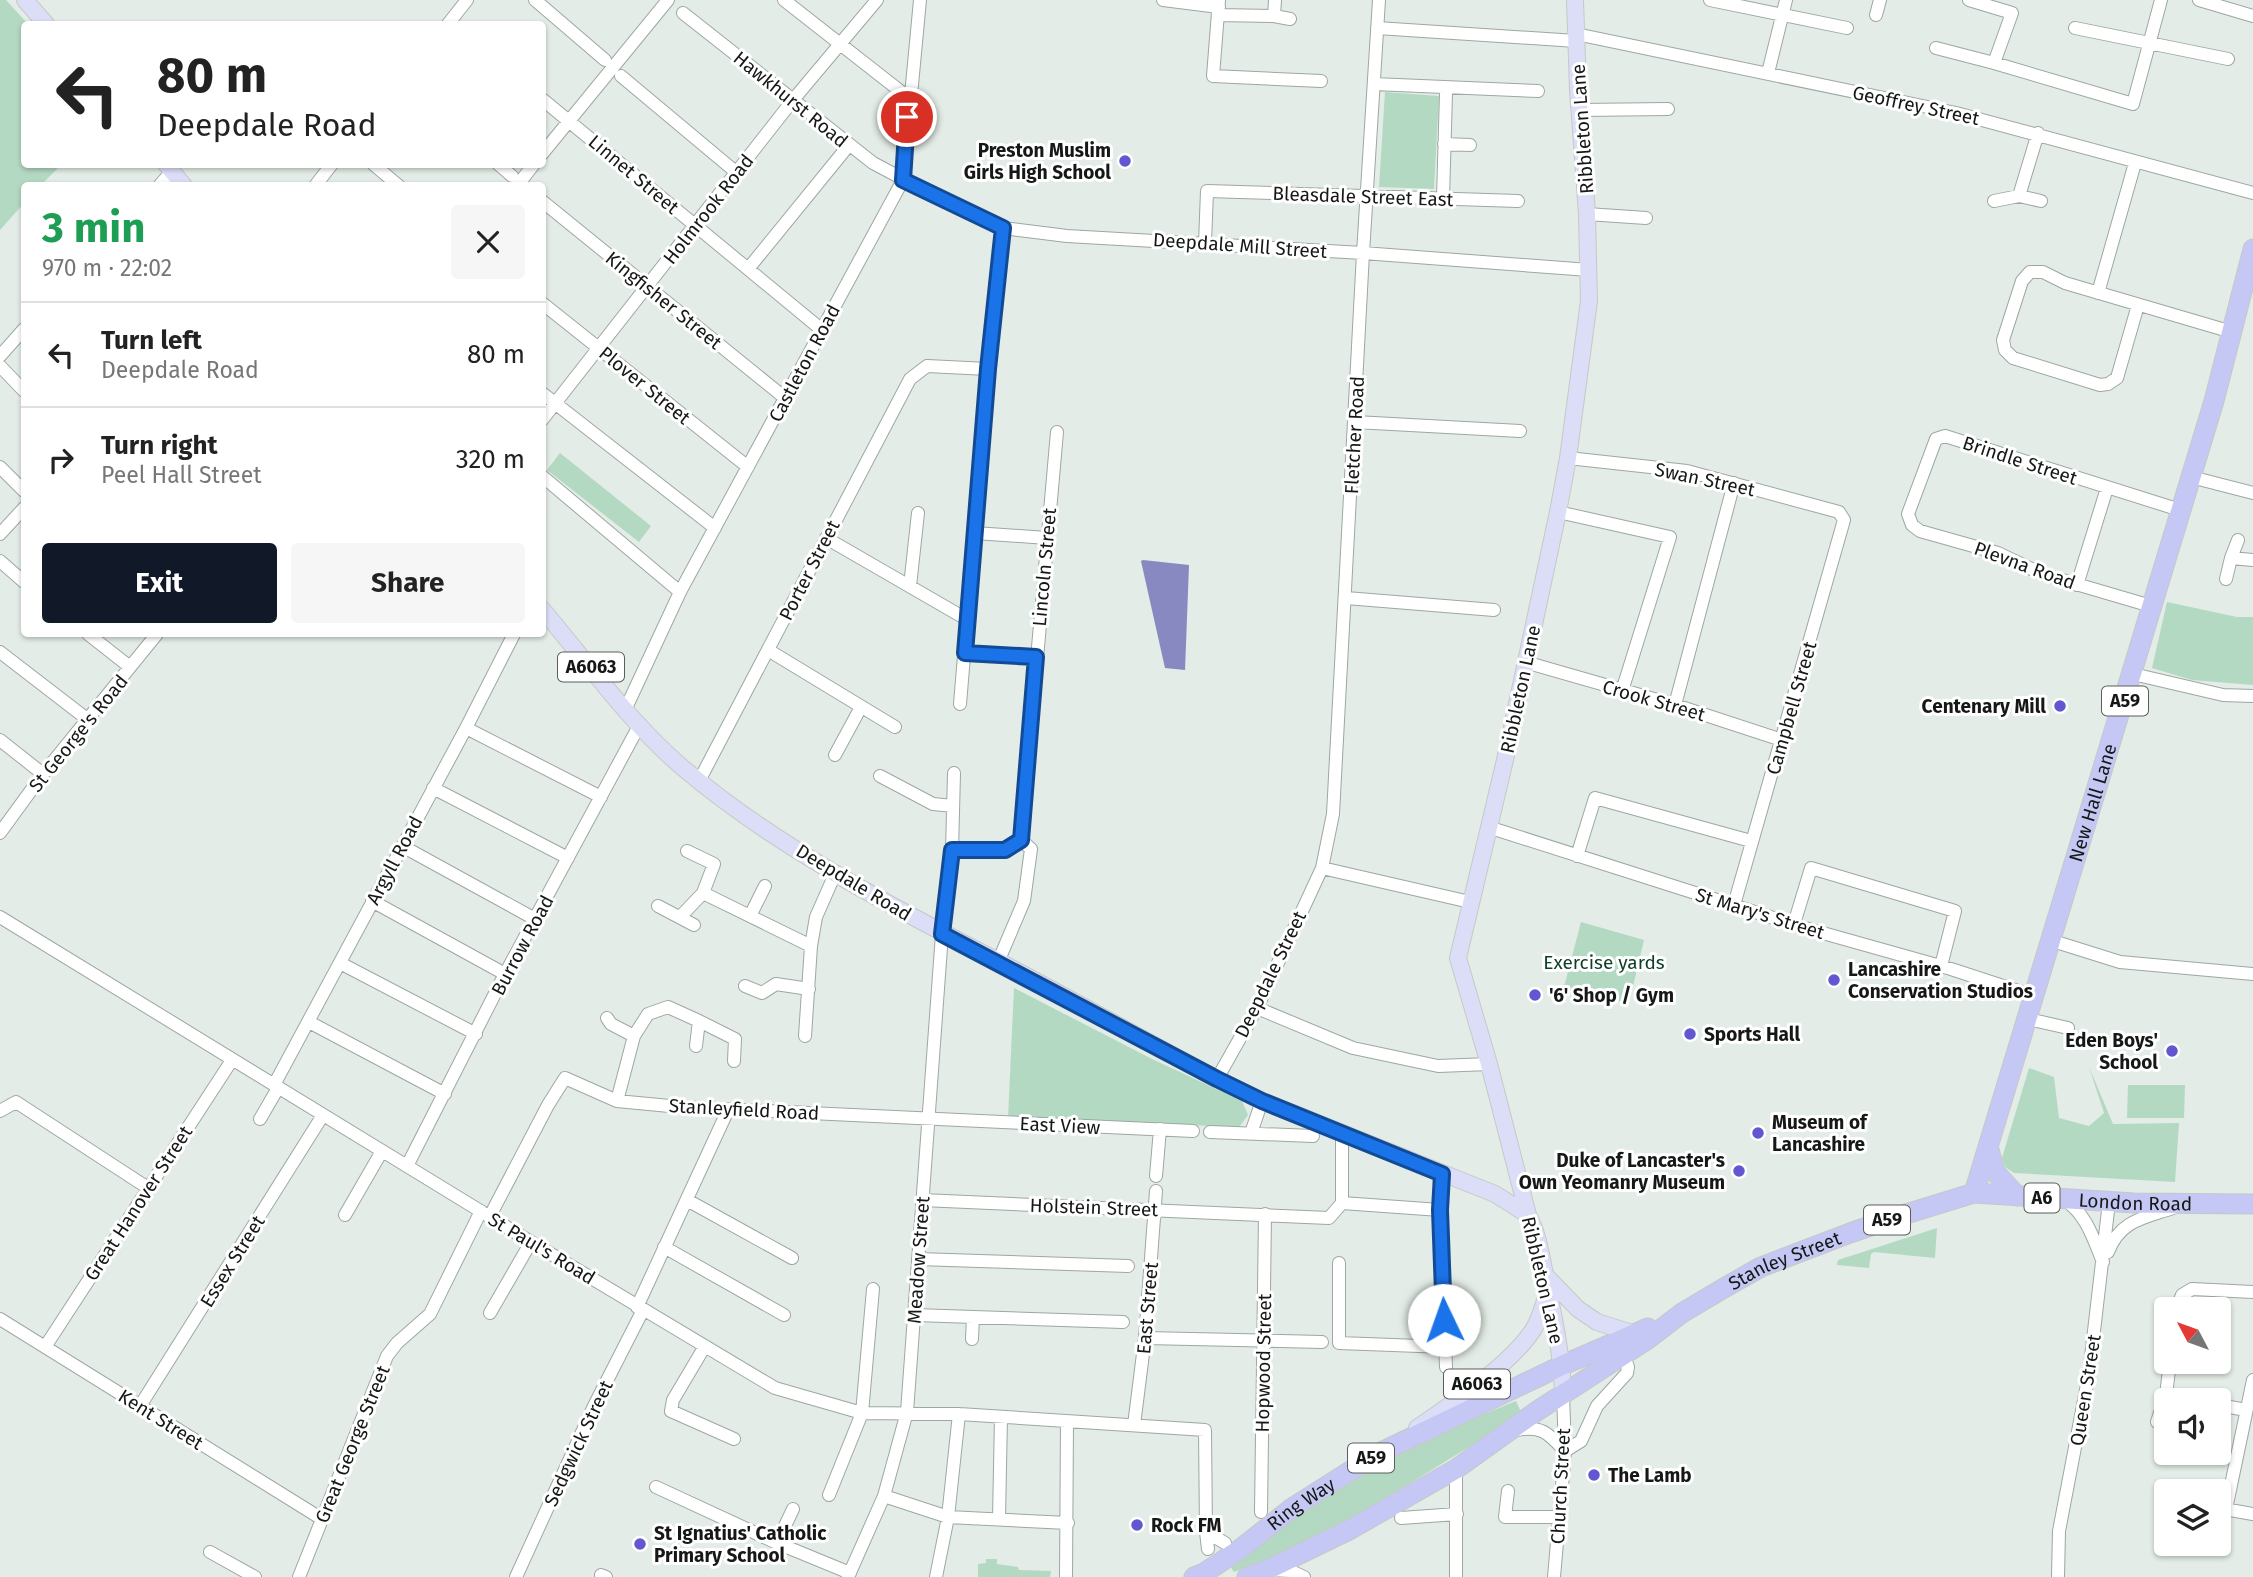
<!DOCTYPE html>
<html lang="en">
<head>
<meta charset="utf-8">
<style>
  :root { --surface:#fff; --page:#f6f6f6; --text:#222; --muted:#767676; --line:#e0e0e0; --accent:#111827 }
  body { margin:0; font-family:"Fira Sans",sans-serif; background:var(--page); color:var(--text); height:100vh; display:flex; flex-direction:column; font-size:26px; white-space:nowrap }
  * { box-sizing:border-box; margin:0 }
  p { font-size:23px; color:var(--muted) }
  .icon { flex:none; width:38px; height:38px; fill:none; stroke:currentColor; stroke-width:2; stroke-linecap:round; stroke-linejoin:round }
  .map { position:relative; flex:1; overflow:hidden }
  .side { position:absolute; left:21px; top:182px; width:525px; height:455px; display:flex; flex-direction:column; background:var(--surface); border-radius:7px; box-shadow:0 2px 5px #0004 }
  .side>* { flex:none }
  .top-card { position:absolute; left:21px; top:21px; width:525px; height:147px; border-radius:7px; box-shadow:0 2px 5px #0004; background:#fff; color:var(--text); overflow:hidden }
  .needle { width:46px; rotate:311deg }
  .fabs { position:absolute; left:2154px; top:1297px; display:grid; gap:14px }
  .fabs a { display:grid; place-items:center; width:77px; height:77px; border-radius:7px; background:var(--surface); box-shadow:0 2px 5px #0004; font-size:35px }
  .pin { position:absolute; display:grid; place-items:center; width:60px; height:60px; color:#fff; margin:-30px; border:4px solid #fff; border-radius:50%; box-shadow:0 2px 7px #0007 }
  .me { position:absolute; width:77px; margin:-38px; rotate:357deg; stroke-linejoin:round; filter:drop-shadow(0 0 5px #0008) }
  .turn { display:flex; align-items:center; gap:24px; height:147px; padding:0 21px; font-size:32px }
  .turn .icon { width:91px; height:91px; stroke-width:2.5 }
  .turn b { display:block; font-size:49px; line-height:60px }
  .round { display:grid; place-items:center; flex:none; width:74px; height:74px; border-radius:7px; background:var(--page) }
  .head { display:flex; align-items:center; justify-content:space-between; height:119px; padding:0 21px }
  h1 { font-size:42px; font-weight:700; line-height:52px; color:#1e9e55 }
  .button { display:flex; gap:14px; margin-top:auto; padding:14px 21px }
  .button a { flex:1; height:80px; border-radius:7px; background:var(--accent); color:#fff; font-size:28px; font-weight:700; line-height:80px; text-align:center }
  .button a+a { background:var(--page); color:var(--text) }
  ul { padding:0; list-style:none }
  li { display:flex; align-items:center; gap:21px; height:105px; padding:0 21px; border-top:2px solid var(--line) }
  li div { flex:1 }
  li b { display:block; font-size:26px }
  li em { font-style:normal }
  .map>svg:first-child { display:block }
  .green { fill:#b3d9c3 }
  .water { fill:#8789c0 }
  .lines { fill:none; stroke-linecap:round; stroke-linejoin:round }
  .minor-casing { stroke:#9ea7a1; stroke-width:14 }
  .major-casing { stroke:#c7c8c7; stroke-width:18 }
  .highway-casing { stroke:#c7c8c7; stroke-width:21 }
  .minor { stroke:#fff; stroke-width:12 }
  .major { stroke:#dcdef8; stroke-width:16 }
  .highway { stroke:#c5c8f4; stroke-width:19 }
  .route-casing { stroke:#114b97; stroke-width:18 }
  .route { stroke:#1a73e8; stroke-width:12 }
  .poi-dot { fill:#6257d0; stroke:#fff; stroke-width:2.5 }
  .labels { text-anchor:middle; stroke-width:6; stroke-linejoin:round; paint-order:stroke }
  .shield { fill:#fff; stroke:#5b5d5c; stroke-width:2 }
  .shield-label { font-size:18px; font-weight:bold; fill:#151816 }
  .street-label { font-size:19px; fill:#151816; stroke:#fff }
  .poi-label { font-size:19px; font-weight:bold; fill:#151816; stroke:#fff; text-anchor:start }
  .park-label { font-size:19px; fill:#0e4029; stroke:#fff }
</style>
</head>
<body>
<div class="map">
<svg width="2253" height="1577" viewBox="0 0 2253 1577">
  <rect width="100%" height="100%" fill="#e3ece6"/>
  <path class="green" d="M0,0H6L28,24H24V164L61,165L41,185L24,186V203L0,230Z
    M1385,92L1439,96L1434,189L1379,187Z
    M560,453L651,526L639,542L547,470Z
    M2167,602L2237,617H2253V685L2192,680L2152,668Z
    M1581,922L1644,940L1630,999L1624,1002L1564,987Z
    M1014,988L1152,1059L1242,1101L1248,1115L1239,1127L1008,1118Z
    M2089,1067L2113,1124L2179,1123L2175,1182L2014,1173L2005,1167L2002,1158L2029,1068L2054,1077L2059,1118L2089,1126L2104,1113Z
    M2128,1085H2185L2184,1118H2127Z
    M1937,1228L1935,1258L1874,1252L1871,1254L1869,1268L1837,1265L1838,1260Z
    M1516,1401L1521,1412L1480,1440L1343,1525L1301,1547L1234,1572L1230,1566L1281,1523L1349,1483L1433,1435Z
    M986,1559H997V1564L1018,1567L1019,1570L1051,1571L1050,1577H978V1564L986,1563Z"/>
  <path class="water" d="M1143,560L1189,565L1185,670L1165,668L1141,561Z"/>
  <g class="lines">
    <defs>
      <path id="minor" d="M535,0L605,60
        M784,0L909,98
        M1163,0L1219,7
        M1219,0L1213,76L1321,81
        M1710,0L1847,28
        M1969,0L2012,13L1994,63L2133,104L2161,0
        M2199,0L2253,16
        M683,13L873,163L958,208L1003,228L1067,236L1363,253L1589,270
        M1219,15L1274,16L1275,0
        M1876,15L1880,0
        M1274,16L1290,19
        M448,24L467,0
        M1377,28L1576,41
        M2075,28L2228,59
        M1576,34L1956,113L2253,193
        M1936,48L1994,63
        M1768,73L1786,0
        M621,76L737,173
        M1374,84L1538,91
        M542,99L822,330
        M1580,110L1668,109
        M1444,144L1470,145
        M542,154L668,0
        M373,164L399,186
        M498,164L512,176
        M159,186L172,171
        M315,186L332,164
        M517,186L534,164
        M2019,196L2038,133
        M1443,198L1446,93
        M542,201L785,398
        M1994,201L2019,196L2041,201
        M1587,214L1646,218
        M1205,243L1207,191L1518,201
        M748,269L849,145
        M2098,293L2135,163
        M542,303L748,467
        M2138,305L2117,378L2108,384L2100,385L2013,358L2005,350L2003,340L2022,281L2030,272H2043L2065,283L2232,332
        M0,356L24,329
        M0,366L24,391
        M542,393L715,528
        M542,420L793,100L877,0
        M1355,422L1520,431
        M1568,458L1687,471L1839,512L1844,520L1734,905
        M0,467L24,491
        M542,476L680,592
        M2191,477L2253,493
        M1558,512L1670,537L1622,691
        M975,533L1047,538
        M0,534L24,508
        M826,538L968,620
        M2238,540L2231,558L2253,560
        M0,561L24,582
        M2226,579L2231,558
        M2077,585L2107,488
        M910,586L918,513
        M1346,598L1494,610
        M2151,606L2042,574L1998,553L1920,531L1912,525L1908,514L1936,439L1945,436L2180,510
        M88,634L130,667
        M768,650L895,727
        M0,652L87,719
        M965,653L1036,658
        M1525,662L1675,705L1782,740
        M2133,674L2223,695L2253,696
        M960,704L988,369L1003,228
        M1675,705L1734,483
        M626,708L680,592L903,180L920,0
        M466,728L601,797
        M0,740L43,774
        M835,755L861,707
        M880,776L933,804L953,806
        M699,781L910,379L927,366L988,369
        M433,788L568,858
        M1488,827L1805,928L1951,969L2034,996
        M0,833L43,774L157,634
        M402,846L535,919
        M952,851L1005,850L1021,840L1057,432
        M1577,856L1595,798L1751,841
        M1322,868L1470,902
        M703,893L811,946
        M372,901L505,974
        M658,906L694,925
        M750,916L765,886
        M0,917L531,1242L775,1388L862,1413L959,1414L1205,1430L1206,1532L1208,1549
        M680,917L703,893L714,864L687,851
        M1794,924L1811,868L1955,911L1941,966
        M2053,941L2120,962L2253,974
        M998,962L1024,901L1031,849L1021,840
        M340,963L476,1034
        M745,986L762,993L776,984L809,989
        M1257,1008L1353,1048L1438,1066L1489,1064
        M607,1018L611,1024L634,1036
        M2028,1019L2068,1028
        M309,1022L445,1094
        M805,1036L811,946L816,917L835,874
        M696,1046L699,1021L735,1039L734,1061
        M1217,1079L1257,1008L1322,868L1333,814L1363,253L1379,0
        M274,1085L466,728L514,634
        M617,1101L634,1036L648,1014L668,1007L699,1021
        M0,1111L16,1102L148,1188
        M260,1119L278,1088
        M1210,1132L1313,1136
        M1251,1133L1262,1101
        M407,1166L505,974L640,724
        M1442,1174L1440,1210L1446,1367
        M1156,1176L1160,1129
        M2064,1199C2087,1215 2093,1238 2103,1262
        M687,1200L792,1258
        M922,1200L1329,1218L1342,1203L1440,1210
        M1342,1203V1132
        M345,1215L382,1151
        M490,1216L548,1105L565,1078L617,1101L680,1107L1193,1131
        M664,1247L784,1315
        M2108,1252C2120,1220 2144,1218 2173,1208
        M918,1259L1128,1266
        M1339,1263V1343L1446,1347
        M637,1307L728,1110
        M2176,1309L2182,1295L2192,1289L2253,1292
        M490,1313L531,1242
        M915,1315L1123,1322
        M0,1319L322,1519
        M1145,1338L1322,1342
        M972,1339L973,1317
        M705,1346L673,1400L671,1411L734,1439
        M45,1347L232,1060
        M2166,1395L2193,1400
        M2219,1405L2246,1410
        M140,1406L323,1115
        M2157,1422L2166,1395L2170,1362
        M1134,1425L1145,1338L1156,1191
        M1517,1430C1542,1425 1549,1434 1565,1451L1581,1441L1597,1406L1627,1373L1628,1367L1623,1354
        M656,1487L777,1543L850,1573
        M1508,1491L1505,1517H1560
        M829,1495L862,1413L873,1289
        M884,1496L948,1517L1068,1523
        M2219,1508L2253,1514
        M2226,1509L2253,1380
        M1261,1512L1265,1214
        M999,1518L1001,1417
        M1401,1518L1457,1514
        M1206,1532L1225,1543
        M777,1543L793,1509
        M210,1552L255,1577
        M1270,1570L1291,1571L1304,1577
        M601,1575L606,1577
        M299,1577L387,1356L397,1343L430,1314L481,1211
        M516,1577L594,1406L643,1310
        M848,1577L884,1496L907,1412L942,934L952,851L954,773
        M936,1577L948,1517L959,1414
        M1066,1577L1067,1422
        M1456,1577V1469
        M1554,1577L1565,1451L1563,1394
        M2058,1577L2059,1531L2089,1374L2109,1202"/>
      <path id="major" d="M25,0L46,24
        M166,164L184,186
        M542,609C587,662 629,722 683,768C775,846 890,906 998,961C1071,999 1144,1040 1217,1079L1262,1101L1495,1194L1528,1215
        M1545,1275L1578,1309L1597,1322L1635,1334
        M1563,1394C1562,1355 1554,1318 1546,1279C1541,1257 1539,1235 1528,1215L1489,1064L1458,958L1505,760L1558,512L1568,458L1589,301L1587,214L1578,90L1575,0
        M1417,1428C1451,1405 1511,1364 1533,1330C1540,1319 1543,1307 1547,1294"/>
      <g id="highway">
        <path d="M1989,1150L1995,1172L2017,1196"/>
        <path id="s1" d="M1974,1193L2214,401L2253,249"/>
        <path id="s2" d="M1194,1577L1204,1573L1239,1550L1292,1508L1377,1454L1563,1365L1648,1328"/>
        <path id="s3" d="M1247,1577L1267,1570L1351,1529L1456,1469L1537,1411L1648,1339L1682,1313L1724,1288L1761,1267L1850,1233L1893,1218L1974,1193L2134,1203L2253,1204"/>
      </g>
    </defs>
    <use href="#minor" class="minor-casing"/>
    <use href="#major" class="major-casing"/>
    <use href="#highway" class="highway-casing"/>
    <use href="#minor" class="minor"/>
    <use href="#major" class="major"/>
    <use href="#highway" class="highway"/>
  </g>
  <g class="lines">
    <defs>
      <path id="route" d="M907,117L903,180L1003,228L988,369L965,653L1036,657L1021,840L1005,850H952L942,934L1217,1079L1262,1101L1442,1174L1440,1210L1444,1320"/>
    </defs>
    <use href="#route" class="route-casing"/>
    <use href="#route" class="route"/>
  </g>
  <g class="poi-dot">
    <circle cx="1125" cy="161" r="7"/>
    <circle cx="2060" cy="706" r="7"/>
    <circle cx="1834" cy="980" r="7"/>
    <circle cx="1535" cy="995" r="7"/>
    <circle cx="1690" cy="1034" r="7"/>
    <circle cx="2172" cy="1051" r="7"/>
    <circle cx="1758" cy="1133" r="7"/>
    <circle cx="1739" cy="1171" r="7"/>
    <circle cx="1594" cy="1475" r="7"/>
    <circle cx="1137" cy="1525" r="7"/>
    <circle cx="640" cy="1544" r="7"/>
  </g>
  <g class="labels">
    <g class="shield">
      <rect x="558" y="652.5" width="66" height="29" rx="5"/>
      <rect x="2102" y="686.5" width="46" height="29" rx="5"/>
      <rect x="2024.5" y="1183.5" width="35" height="29" rx="5"/>
      <rect x="1864" y="1205.5" width="46" height="29" rx="5"/>
      <rect x="1444" y="1369.5" width="66" height="29" rx="5"/>
      <rect x="1348" y="1443.5" width="46" height="29" rx="5"/>
    </g>
    <g class="shield-label">
      <text x="591" y="673">A6063</text>
      <text x="2125" y="707">A59</text>
      <text x="2042" y="1204">A6</text>
      <text x="1887" y="1226">A59</text>
      <text x="1477" y="1390">A6063</text>
      <text x="1371" y="1464">A59</text>
    </g>
    <g class="street-label">
      <text transform="translate(791 99) rotate(39)" y="7">Hawkhurst Road</text>
      <text transform="translate(1916 105) rotate(12)" y="7">Geoffrey Street</text>
      <text transform="translate(1582 129) rotate(-94)" y="7">Ribbleton Lane</text>
      <text transform="translate(634 174) rotate(40)" y="7">Linnet Street</text>
      <text transform="translate(1363 196) rotate(2)" y="7">Bleasdale Street East</text>
      <text transform="translate(708 209) rotate(-52)" y="7">Holmrook Road</text>
      <text transform="translate(1240 245) rotate(4)" y="7">Deepdale Mill Street</text>
      <text transform="translate(664 300) rotate(39)" y="7">Kingfisher Street</text>
      <text transform="translate(804 363) rotate(-62)" y="7">Castleton Road</text>
      <text transform="translate(645 385) rotate(39)" y="7">Plover Street</text>
      <text transform="translate(1354 435) rotate(-87)" y="7">Fletcher Road</text>
      <text transform="translate(2020 460) rotate(18)" y="7">Brindle Street</text>
      <text transform="translate(1705 479) rotate(12)" y="7">Swan Street</text>
      <text transform="translate(2025 565) rotate(20)" y="7">Plevna Road</text>
      <text transform="translate(1044 567) rotate(-85)" y="7">Lincoln Street</text>
      <text transform="translate(809 570) rotate(-63)" y="7">Porter Street</text>
      <text transform="translate(1520 689) rotate(-78)" y="7">Ribbleton Lane</text>
      <text transform="translate(1654 700) rotate(16)" y="7">Crook Street</text>
      <text transform="translate(1791 708) rotate(-74)" y="7">Campbell Street</text>
      <text transform="translate(78 733) rotate(-51)" y="7">St George's Road</text>
      <text dy="7" stroke="none"><textPath href="#s1" startOffset="408">New Hall Lane</textPath></text>
      <text transform="translate(394 860) rotate(-62)" y="7">Argyll Road</text>
      <text transform="translate(854 882) rotate(31)" y="7">Deepdale Road</text>
      <text transform="translate(1760 913) rotate(17)" y="7">St Mary's Street</text>
      <text transform="translate(522 945) rotate(-62)" y="7">Burrow Road</text>
      <text transform="translate(1270 974) rotate(-64)" y="7">Deepdale Street</text>
      <text transform="translate(744 1109) rotate(3)" y="7">Stanleyfield Road</text>
      <text transform="translate(1060 1125) rotate(3)" y="7">East View</text>
      <text dy="7" stroke="none"><textPath href="#s3" startOffset="989">London Road</textPath></text>
      <text transform="translate(138 1203) rotate(-57)" y="7">Great Hanover Street</text>
      <text transform="translate(1094 1207) rotate(2)" y="7">Holstein Street</text>
      <text transform="translate(542 1248) rotate(31)" y="7">St Paul's Road</text>
      <text transform="translate(918 1260) rotate(-86)" y="7">Meadow Street</text>
      <text transform="translate(232 1261) rotate(-58)" y="7">Essex Street</text>
      <text dy="7" stroke="none"><textPath href="#s3" startOffset="626">Stanley Street</textPath></text>
      <text transform="translate(1543 1280) rotate(77)" y="7">Ribbleton Lane</text>
      <text transform="translate(1147 1308) rotate(-85)" y="7">East Street</text>
      <text transform="translate(1263 1363) rotate(-89)" y="7">Hopwood Street</text>
      <text transform="translate(2085 1390) rotate(-81)" y="7">Queen Street</text>
      <text transform="translate(161 1419) rotate(32)" y="7">Kent Street</text>
      <text transform="translate(578 1443) rotate(-65)" y="7">Sedgwick Street</text>
      <text transform="translate(352 1444) rotate(-68)" y="7">Great George Street</text>
      <text transform="translate(1560 1486) rotate(-87)" y="7">Church Street</text>
      <text dy="7" stroke="none"><textPath href="#s2" startOffset="130">Ring Way</textPath></text>
    </g>
    <g class="poi-label">
      <text x="1111" y="157" text-anchor="end">Preston Muslim<tspan x="1111" dy="22">Girls High School</tspan></text>
      <text x="2046" y="713" text-anchor="end">Centenary Mill</text>
      <text x="1848" y="976">Lancashire<tspan x="1848" dy="22">Conservation Studios</tspan></text>
      <text x="1549" y="1002">'6' Shop / Gym</text>
      <text x="1704" y="1041">Sports Hall</text>
      <text x="2158" y="1047" text-anchor="end">Eden Boys'<tspan x="2158" dy="22">School</tspan></text>
      <text x="1772" y="1129">Museum of<tspan x="1772" dy="22">Lancashire</tspan></text>
      <text x="1725" y="1167" text-anchor="end">Duke of Lancaster's<tspan x="1725" dy="22">Own Yeomanry Museum</tspan></text>
      <text x="1608" y="1482">The Lamb</text>
      <text x="1151" y="1532">Rock FM</text>
      <text x="654" y="1540">St Ignatius' Catholic<tspan x="654" dy="22">Primary School</tspan></text>
    </g>
    <g class="park-label">
      <text x="1604" y="969">Exercise yards</text>
    </g>
  </g>
</svg>
<div class="fabs">
<a><svg class="needle" viewBox="-14 -14 28 28"><path d="M0-13l5 13h-10z" fill="#e53935"/><path d="M0 13l5-13h-10z" fill="#767676"/></svg></a>
<a><svg class="icon" aria-label="sound" viewBox="0 0 24 24"><path d="M4 9h4l5-4v14l-5-4H4zM17 9q2 3 0 6"/></svg></a>
<a><svg class="icon" aria-label="layers" viewBox="0 0 24 24"><path d="M12 4l9 5-9 5-9-5zM3 14l9 5 9-5"/></svg></a>
</div>
<div class="pin" style="left:907px;top:117px;background:#d93025"><svg class="icon" aria-label="arrive" viewBox="0 0 24 24"><path d="M6 21V4h12l-3 4 3 4H6"/></svg></div>
<svg class="me" style="left:1444px;top:1320px" viewBox="-20 -20 40 40"><circle r="19" fill="#fff"/><path d="M0-13L10 11 0 6-10 11z" fill="#1a73e8"/></svg>
<div class="top-card">
<div class="turn"><svg class="icon" aria-label="left" viewBox="0 0 24 24"><path d="M17 20v-9H6M10 6l-5 5 5 5"/></svg><div><b>80 m</b>Deepdale Road</div></div>
</div>
<section class="side">
<div class="head"><div><h1>3 min</h1><p>970 m · 22:02</p></div><a class="round"><svg class="icon" aria-label="close" viewBox="0 0 24 24"><path d="M6 6l12 12M18 6L6 18"/></svg></a></div>
<ul>
<li><svg class="icon" aria-label="left" viewBox="0 0 24 24"><path d="M17 20v-9H6M10 6l-5 5 5 5"/></svg><div><b>Turn left</b><p>Deepdale Road</p></div><em>80 m</em></li>
<li><svg class="icon" aria-label="right" viewBox="0 0 24 24"><path d="M7 20v-9h11M14 6l5 5-5 5"/></svg><div><b>Turn right</b><p>Peel Hall Street</p></div><em>320 m</em></li>
</ul>
<div class="button"><a>Exit</a><a>Share</a></div>
</section>
</div>
</body>
</html>
